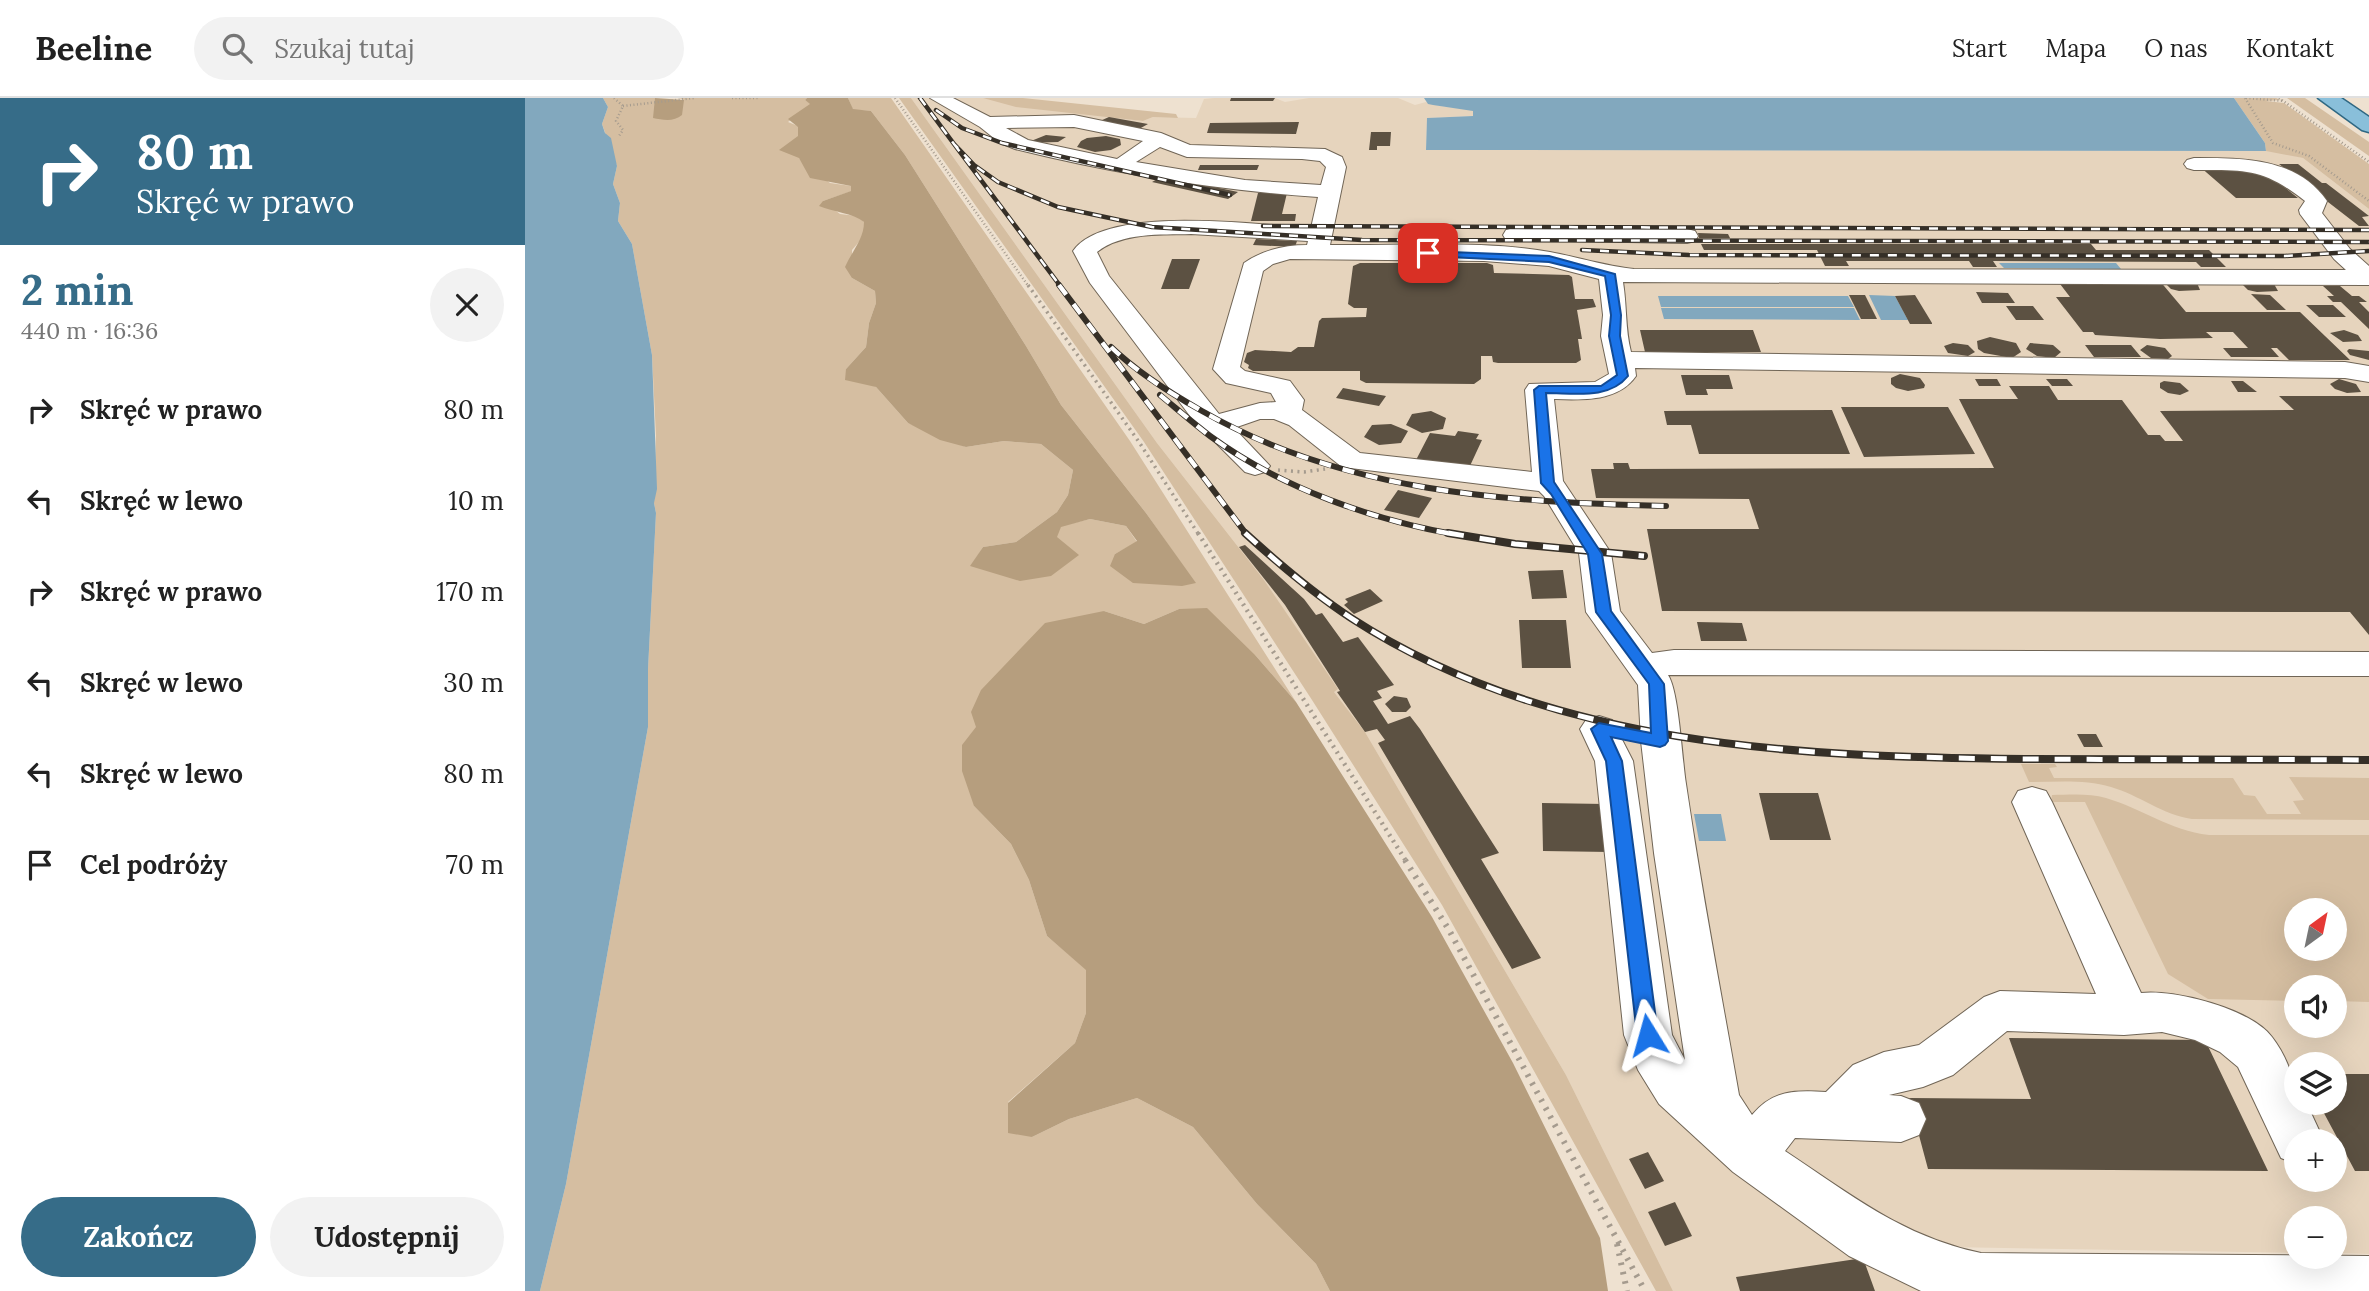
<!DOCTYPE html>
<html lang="pl">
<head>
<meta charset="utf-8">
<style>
  :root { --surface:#fff; --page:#f2f2f2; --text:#222; --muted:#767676; --line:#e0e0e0; --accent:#366c88 }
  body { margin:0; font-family:Lora,serif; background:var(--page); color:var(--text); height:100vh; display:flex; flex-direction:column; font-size:26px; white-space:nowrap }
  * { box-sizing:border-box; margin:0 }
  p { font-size:23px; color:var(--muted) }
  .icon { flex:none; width:38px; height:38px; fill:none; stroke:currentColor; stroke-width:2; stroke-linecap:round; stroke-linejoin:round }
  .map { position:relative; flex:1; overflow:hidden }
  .panel { display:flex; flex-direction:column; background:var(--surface); width:525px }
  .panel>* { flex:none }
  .top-card { background:#366c88; color:#fff; overflow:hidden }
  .needle { width:46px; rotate:33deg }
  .tools { position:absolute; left:1759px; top:800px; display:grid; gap:14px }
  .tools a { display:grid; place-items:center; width:63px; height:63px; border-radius:50%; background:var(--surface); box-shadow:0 7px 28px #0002; font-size:35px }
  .pin { position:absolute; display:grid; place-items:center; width:60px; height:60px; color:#fff; margin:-30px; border-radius:14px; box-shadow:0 4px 10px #0006 }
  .me { position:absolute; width:77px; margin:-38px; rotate:352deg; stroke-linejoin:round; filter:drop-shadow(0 0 5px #0008) }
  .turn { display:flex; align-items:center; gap:24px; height:147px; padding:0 21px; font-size:32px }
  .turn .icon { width:91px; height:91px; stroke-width:2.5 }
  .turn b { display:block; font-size:49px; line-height:60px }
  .round { display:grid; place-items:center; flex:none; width:74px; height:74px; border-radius:37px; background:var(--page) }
  .head { display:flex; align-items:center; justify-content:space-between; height:119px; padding:0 21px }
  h1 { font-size:42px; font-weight:800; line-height:52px; color:var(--accent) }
  .primary-button { display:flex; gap:14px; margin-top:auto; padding:14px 21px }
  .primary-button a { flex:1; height:80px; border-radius:42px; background:var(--accent); color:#fff; font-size:28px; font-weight:800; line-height:80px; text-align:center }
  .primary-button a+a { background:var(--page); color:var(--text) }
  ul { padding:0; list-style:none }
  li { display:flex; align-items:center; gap:21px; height:91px; padding:0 21px }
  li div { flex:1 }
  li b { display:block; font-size:26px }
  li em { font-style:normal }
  header { display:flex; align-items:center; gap:42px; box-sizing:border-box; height:98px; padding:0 35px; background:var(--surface); border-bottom:2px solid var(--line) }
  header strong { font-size:33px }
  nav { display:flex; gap:38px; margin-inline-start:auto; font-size:24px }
  .search { width:490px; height:63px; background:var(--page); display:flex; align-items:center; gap:18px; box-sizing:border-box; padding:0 24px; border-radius:38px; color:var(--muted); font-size:26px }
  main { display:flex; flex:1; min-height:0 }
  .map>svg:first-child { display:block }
  .built { fill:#e6d4bd; fill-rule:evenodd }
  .green { fill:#d5bea1; fill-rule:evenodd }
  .forest { fill:#b69e7e }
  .water { fill:#82a8be }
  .building { fill:#5c5142 }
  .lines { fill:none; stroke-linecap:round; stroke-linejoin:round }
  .minor-casing { stroke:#706556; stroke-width:2 }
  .major-casing { stroke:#2f6883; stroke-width:3 }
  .path-far3 { stroke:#a59b8e; stroke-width:2.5; stroke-dasharray:1 2.5; stroke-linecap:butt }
  .path-far2 { stroke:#a59b8e; stroke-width:3.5; stroke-dasharray:2 4.5; stroke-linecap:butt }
  .path-far1 { stroke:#a59b8e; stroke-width:4.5; stroke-dasharray:2 5; stroke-linecap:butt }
  .path { stroke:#a59b8e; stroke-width:6; stroke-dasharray:2.5 7; stroke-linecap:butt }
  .minor { fill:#fff; fill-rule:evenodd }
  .major { fill:#89bfda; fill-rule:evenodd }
  .rail-far2-casing { stroke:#352f27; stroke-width:4.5 }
  .rail-far1-casing { stroke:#352f27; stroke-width:6 }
  .rail-casing { stroke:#352f27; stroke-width:8 }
  .rail-far2 { stroke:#fff; stroke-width:2.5; stroke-dasharray:9; stroke-linecap:butt }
  .rail-far1 { stroke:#fff; stroke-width:4.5; stroke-dasharray:12; stroke-linecap:butt }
  .rail { stroke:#fff; stroke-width:5; stroke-dasharray:16; stroke-linecap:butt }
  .route { fill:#1a73e8; stroke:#114b97; stroke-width:2 }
</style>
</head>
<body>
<header>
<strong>Beeline</strong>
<div class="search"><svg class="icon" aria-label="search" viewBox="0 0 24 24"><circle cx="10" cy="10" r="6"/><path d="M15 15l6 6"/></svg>Szukaj tutaj</div>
<nav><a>Start</a><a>Mapa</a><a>O nas</a><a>Kontakt</a></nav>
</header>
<main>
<section class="panel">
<div class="top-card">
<div class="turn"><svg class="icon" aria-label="right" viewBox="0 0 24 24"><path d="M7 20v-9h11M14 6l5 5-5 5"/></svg><div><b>80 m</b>Skręć w prawo</div></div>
</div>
<div class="head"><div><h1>2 min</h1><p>440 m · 16:36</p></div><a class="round"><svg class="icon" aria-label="close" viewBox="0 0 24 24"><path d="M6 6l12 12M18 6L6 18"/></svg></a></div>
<ul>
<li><svg class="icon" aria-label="right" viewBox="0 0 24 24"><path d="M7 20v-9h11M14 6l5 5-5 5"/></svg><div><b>Skręć w prawo</b></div><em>80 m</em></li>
<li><svg class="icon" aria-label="left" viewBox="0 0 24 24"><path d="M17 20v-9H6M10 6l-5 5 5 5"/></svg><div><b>Skręć w lewo</b></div><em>10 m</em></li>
<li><svg class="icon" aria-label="right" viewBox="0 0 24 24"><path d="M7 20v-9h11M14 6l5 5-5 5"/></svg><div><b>Skręć w prawo</b></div><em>170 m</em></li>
<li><svg class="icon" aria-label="left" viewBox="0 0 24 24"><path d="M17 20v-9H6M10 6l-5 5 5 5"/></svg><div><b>Skręć w lewo</b></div><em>30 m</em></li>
<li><svg class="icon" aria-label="left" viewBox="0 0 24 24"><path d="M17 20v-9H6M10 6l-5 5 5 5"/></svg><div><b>Skręć w lewo</b></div><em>80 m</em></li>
<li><svg class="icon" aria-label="arrive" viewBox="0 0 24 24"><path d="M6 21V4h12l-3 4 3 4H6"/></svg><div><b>Cel podróży</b></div><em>70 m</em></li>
</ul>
<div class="primary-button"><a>Zakończ</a><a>Udostępnij</a></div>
</section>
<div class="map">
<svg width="1844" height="1193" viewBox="0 0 1844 1193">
  <rect width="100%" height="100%" fill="#eee1d0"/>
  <path class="built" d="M386,0H458L618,23L628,19L671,20L679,1L689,0H750L760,4L784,0H873L890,7L901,4L915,8L948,12V18L902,20L901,52L1750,53L1778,60L1844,111V1156L1810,1155V1120H1771V1155L1422,1149L1396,1193H1148L1041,977L840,634L808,593L812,591L739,482L632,345ZM1771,812H1810V850H1771ZM1771,889H1810V928H1771ZM1771,966H1810V1004H1771ZM1771,1043H1810V1082H1771Z"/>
  <path class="green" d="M78,0H130V8L159,2L154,0H282L280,2L286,6L263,24L273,28L274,60L305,85L326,88L327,93L298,103L315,116L332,118L339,124V138L327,152V180L350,193L351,205L344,225L341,249L321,271L351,289L383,325L441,349L479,343L516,346L548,372L543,397L532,414L491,444L458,449L446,468L531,439L536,428L565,421L601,428L612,444L590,456L670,485L621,415L536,307L501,248L380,57L346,13L328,12L323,0H366L605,343L771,604L731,558L654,511L619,526L579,513L451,629L449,708L486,746L504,782L522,838L561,871V915L550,945L483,1004L507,1039L544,1021L612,1000L668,1029L732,1106L791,1166L805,1193H15L41,1086L123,629V571L131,415L129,405L131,338L127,257L107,146L93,123L95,105L88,86L92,68L77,26L83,9Z
    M374,0H386L632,345L739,482L813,591L809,594L840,634L1041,977L1148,1193H1131L917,807L787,602L619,344Z
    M458,0H498L651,16L653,20L628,19L618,23L491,9Z
    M1709,0H1751L1756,2L1741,3L1759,5L1844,66V111L1778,60L1741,53L1740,45Z
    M1762,0H1780L1844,44V58Z
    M1496,666H1530L1532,669L1524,670L1529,680H1708L1719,697L1730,698L1742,716H1776L1768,703L1779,702L1764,679L1844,680V722L1667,721C1638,717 1614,697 1586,689C1560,681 1531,684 1504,684Z
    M1527,697C1544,697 1564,695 1581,700C1618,711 1644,732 1684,737H1844V904L1810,903V889H1771V903L1683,901L1643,876L1560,704H1526ZM1771,812H1810V850H1771Z"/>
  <path class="forest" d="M130,0L159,2L157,17C149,24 138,22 128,20Z
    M282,0H323L328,11L346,13L380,57L501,248L536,307L621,415L671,485L657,488L608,485L585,468L590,456L612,443L601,428L565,421L536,429L532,439L554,457L526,478L495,483L445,468L458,449L491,444L532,414L543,397L548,372L516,346L479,343L441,349L415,342L383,325L351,289L320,282L321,271L341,249L344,225L351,205L350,193L327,180L320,169C327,153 339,141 339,124C328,115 308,114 294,108L298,103L326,93V88L285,80L274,60L254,52L273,38V29L263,21L285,6L280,2Z
    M682,510L731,558L771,604L907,819L988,965L1075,1140L1083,1193H805L791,1166L732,1106L668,1029L612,1000L544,1021L507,1039L483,1035V1005L550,945L561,915V872L522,838L504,782L486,746L449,708L437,673V647L451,629L446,614L456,592L520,525L579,513L619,526L654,511Z"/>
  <path class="water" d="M0,0H78L83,9L77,26L80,35L86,40L92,68L88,86L95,105L93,123L107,146L127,257L132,391L129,405L131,415L123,571V629L41,1086L15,1193H0Z
    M899,0H1709L1740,45L1741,53L901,52L902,20L948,18V13L908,7L903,6Z
    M1474,165H1591L1596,171L1479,170Z
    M1344,197L1370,198L1383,222H1356Z
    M1133,198H1323L1329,209H1136Z
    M1136,210H1329L1335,222L1139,221Z
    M1169,716H1196L1201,743H1174Z"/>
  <path class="building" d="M706,0H750L748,3H705Z
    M584,19L623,26L614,31L575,23Z
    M774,24L771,36L682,35L685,25Z
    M846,34H866L865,48H852V52H844Z
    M521,37L541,39L533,44L501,45Z
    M581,38L595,41L596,47L586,52L570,54L552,49L556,43L562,40Z
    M1754,66H1773L1797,85H1801L1844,118L1837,119L1844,128H1834Z
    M675,67H734L732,72H673Z
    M1674,68H1733L1773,100H1711Z
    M638,78L713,94L703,101L627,84Z
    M733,95H762L757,116H771L770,123H726Z
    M1173,135L1203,136L1205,140H1174Z
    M731,141L772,143L770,149L728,147Z
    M1176,146H1566L1571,152H1684L1701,169H1676L1671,164L1468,163L1472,169H1448L1444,163H1321L1324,168H1300L1292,152H1179Z
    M647,161H675L664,191H636Z
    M835,165H962L968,167L969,175L1044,177L1047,179L1050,201H1068L1071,209L1052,212L1057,241H1053L1056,262L1051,265H973L968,264L967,258H956V281L949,286L841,285L835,282V273H728L723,270L724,267L719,264L722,255L730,252L766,254L773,249H789L794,223L797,220L841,219L842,210H829L823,206L828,168Z
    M1532,182H1634L1661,214H1775L1825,262H1764L1752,250H1746L1754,259H1706L1698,250H1723L1708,234H1681L1688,240L1635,241L1570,237L1568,234H1558L1531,199H1545Z
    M1639,184L1672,185L1675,192L1654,193L1646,191Z
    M1716,185L1749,186L1753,193L1732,194L1723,192Z
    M1798,188H1815L1827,198H1834L1842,204H1834L1844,214V231L1816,204H1808L1802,198H1809Z
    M1451,194L1483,195L1490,205H1457Z
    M1726,196L1745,197L1761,212H1742Z
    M1324,197H1340L1352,221H1336Z
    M1390,197L1407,225V226H1385L1370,198Z
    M1781,207H1808L1821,219H1794Z
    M1481,208H1508L1519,222H1491Z
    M1115,232H1228L1236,254H1120Z
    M1819,232L1833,237L1837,243L1818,244L1805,235Z
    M1465,239L1491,245L1496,254L1487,260L1459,255L1453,251L1452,243Z
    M1428,245L1443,247L1450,254L1443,258L1423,255L1419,248Z
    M1505,245L1528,247L1536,254L1529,260L1512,258L1501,251Z
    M1560,247H1606L1616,259H1569Z
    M1622,247L1640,250L1647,258L1643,261L1626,260L1615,252Z
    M1824,251L1844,253V262L1825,257L1822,253Z
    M1375,276L1395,280L1400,287L1399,290L1383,293L1371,290L1366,286V280Z
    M1156,277H1204L1208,291H1181L1183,297H1161Z
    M1450,281H1472L1476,288H1454Z
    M1521,281H1542L1548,288H1527Z
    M1814,281L1831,286L1836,294L1822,295L1810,291L1805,286Z
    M1639,283L1655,285L1664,293L1655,297L1643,295L1635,290V285Z
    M1706,283H1718L1732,294H1713Z
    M1484,288H1524L1533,302H1597L1623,337H1635L1640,343H1658L1635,313L1769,312L1754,298H1844V537L1825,514L1137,513L1122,431H1234L1224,401L1071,400L1066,371H1089L1088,365H1103L1105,371L1469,370L1434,301H1493Z
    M818,290L861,298L854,308L811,300Z
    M1316,309H1423L1450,356L1339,359Z
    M1307,312L1325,356H1174L1166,327H1142L1139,313Z
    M906,313L921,320L918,331L897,335L881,327L887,316Z
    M866,326L883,333L876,345L854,347L839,339L847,327Z
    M933,333L954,336L951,341L957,342L944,370L891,362L905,335L930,338Z
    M873,392L907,400L894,420L859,412Z
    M720,447L779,501L791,517L797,515L818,544L833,539L869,587L852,593L857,600L848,603L863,626L885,618L895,631L974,755L956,761L1016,860L987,871L853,645L860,642L852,631L840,634L812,594L815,593L760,507L714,449Z
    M1038,472L1042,500L1007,501L1003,473Z
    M845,491L858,503L829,516L819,507L823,504L820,501Z
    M994,522H1041L1046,570H997Z
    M1172,524L1217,525L1222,543H1176Z
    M869,598L882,600L886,609L881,614H867L860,606Z
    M1552,636H1571L1578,649H1559Z
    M1234,695H1293L1306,742H1245Z
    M1017,705L1080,706L1085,754L1018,753Z
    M1484,940L1680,942L1743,1073L1403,1071L1384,1000L1506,1001Z
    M1810,976H1844V1073H1830L1793,1004H1810Z
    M1123,1054L1139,1083L1120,1091L1104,1061Z
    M1150,1104L1167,1138L1140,1148L1123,1114Z
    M1338,1160L1350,1193H1215L1211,1179Z"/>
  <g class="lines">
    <defs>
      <path id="minor" d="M405,0H428L465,19L549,17L636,35L665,47L800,51L817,59L821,69L805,147C874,148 957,142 1025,154C1053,159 1080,168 1109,171L1821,172L1809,161L1775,116L1774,112L1780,103C1738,70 1721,72 1669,72L1662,70L1659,66L1662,62L1669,60C1716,60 1772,59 1802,103L1797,115L1825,151L1844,168V187L1098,184C1102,208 1100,231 1106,254L1820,264L1844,268V284L1820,280L1110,270L1111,278C1093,304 1057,302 1029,301L1038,383L1086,455L1095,513L1127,555L1149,552L1844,554V578L1143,577C1154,593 1157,662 1161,686C1176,790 1196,894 1214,997L1227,1017C1248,992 1269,992 1301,994L1328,967L1359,954L1394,947L1459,899L1475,893L1571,896L1487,704L1493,693L1507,689L1521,693L1527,704L1616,895C1650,891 1726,911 1747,939C1761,957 1771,983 1771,1004H1781L1799,1043H1771V1066L1756,1060L1713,969L1695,954L1670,942L1637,934L1599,937L1482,933L1428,977L1398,989L1364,997L1376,998L1394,1005L1401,1021L1394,1037L1376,1044L1270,1040L1260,1053C1325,1096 1378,1139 1456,1155L1844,1158V1193H1396L1324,1158L1208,1074L1134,1006L1113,972L1099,937L1070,663L1055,631L1061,622L1074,618L1087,622L1108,663L1147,937L1160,962L1129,755L1116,643L1113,587L1061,514L1054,455L1019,398L1014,393L817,369L764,327L749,321H735L709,330L745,368L740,374L730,377L720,374L668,322L565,185L548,153C581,106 733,127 786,130L793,99C691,92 590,76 490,51L475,45L455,29ZM549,29L618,43L592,61L503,42L481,30ZM635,49L662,59L777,61L795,63L801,69L796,87L720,82L611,64ZM666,136L783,143L782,147C759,147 738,152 719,165L688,271L701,285L746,295L751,304L735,305L694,316L584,178L572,154C597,134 635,137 666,136ZM765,161L959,163L1024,168L1074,181L1078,217L1076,238L1084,276L1070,284L1004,286L1000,292L1007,374L835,355L777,312L779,302L765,283L720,273L715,269L738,173L748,166Z
        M989,130L1162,131L1170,133L1173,138L1170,143L1162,145L981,142L978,137L981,132Z"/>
      <path id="major" d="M1793,0H1816L1844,19V34L1837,32Z"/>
    </defs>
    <use href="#minor" class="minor-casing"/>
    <use href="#major" class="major-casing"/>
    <path class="path-far3" d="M89,0L98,8L91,23L98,32L94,38
      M207,0H234
      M370,0L504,189
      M1720,0L1748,45L1784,58L1844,103
      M1721,0L1759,3
      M1754,0L1844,64
      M98,8L169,0"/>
    <path class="path-far2" d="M503,187L614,344L674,437
      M753,372L779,374L800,371"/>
    <path class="path-far1" d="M673,435L881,763"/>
    <path class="path" d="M880,762L924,832L1120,1193
      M1092,1146L1102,1193"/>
    <use href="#minor" class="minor"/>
    <use href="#major" class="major"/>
    <defs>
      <path id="rail-far2" d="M395,0L429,46L449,67L473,84L533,109L627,129L837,142L1844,144
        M411,12L437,30L477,45L705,97
        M429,46L536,189
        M738,128L1844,132
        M1057,152L1164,157L1760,158L1844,153"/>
      <path id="rail-far1" d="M534,187L722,437
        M586,249C613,275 645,295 677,313C820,395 981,404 1141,408
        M635,297C652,311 668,325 685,338C756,390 847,422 933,437"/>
      <path id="rail" d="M720,435C754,466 788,495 826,520C1025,649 1271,659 1501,661C1615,662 1730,661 1844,662
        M923,435L990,446L1119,458"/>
    </defs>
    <use href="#rail-far2" class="rail-far2-casing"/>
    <use href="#rail-far1" class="rail-far1-casing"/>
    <use href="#rail" class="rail-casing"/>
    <use href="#rail-far2" class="rail-far2"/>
    <use href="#rail-far1" class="rail-far1"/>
    <use href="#rail" class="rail"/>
  </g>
  <path class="route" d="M900,153L1024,158L1090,176L1096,217L1095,238L1103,278C1084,302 1049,295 1021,295L1029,384L1077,456L1086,513L1139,586L1143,643L1140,647L1135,649L1086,639L1097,663L1133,937L1130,943L1123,946L1115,943L1112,937L1081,663L1066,631L1074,625L1126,635L1124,586L1071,514L1063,456L1026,396L1016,385L1009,292L1014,288H1076L1092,277L1084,238L1086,217L1080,178L1024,164L903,158L898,155Z"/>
</svg>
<div class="tools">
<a><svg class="needle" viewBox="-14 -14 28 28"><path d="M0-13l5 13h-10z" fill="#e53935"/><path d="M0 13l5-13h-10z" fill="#767676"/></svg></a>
<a><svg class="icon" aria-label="sound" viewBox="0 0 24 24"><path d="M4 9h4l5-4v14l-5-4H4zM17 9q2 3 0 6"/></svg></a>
<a><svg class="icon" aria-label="layers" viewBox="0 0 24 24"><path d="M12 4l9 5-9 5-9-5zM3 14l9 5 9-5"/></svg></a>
<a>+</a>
<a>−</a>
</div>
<div class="pin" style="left:903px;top:155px;background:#d93025"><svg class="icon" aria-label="arrive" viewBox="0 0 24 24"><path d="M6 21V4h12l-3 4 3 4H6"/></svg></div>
<svg class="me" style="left:1123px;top:937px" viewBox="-20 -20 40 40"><path d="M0-17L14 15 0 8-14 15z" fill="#1a73e8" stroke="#fff" stroke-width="4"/></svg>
</div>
</main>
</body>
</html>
